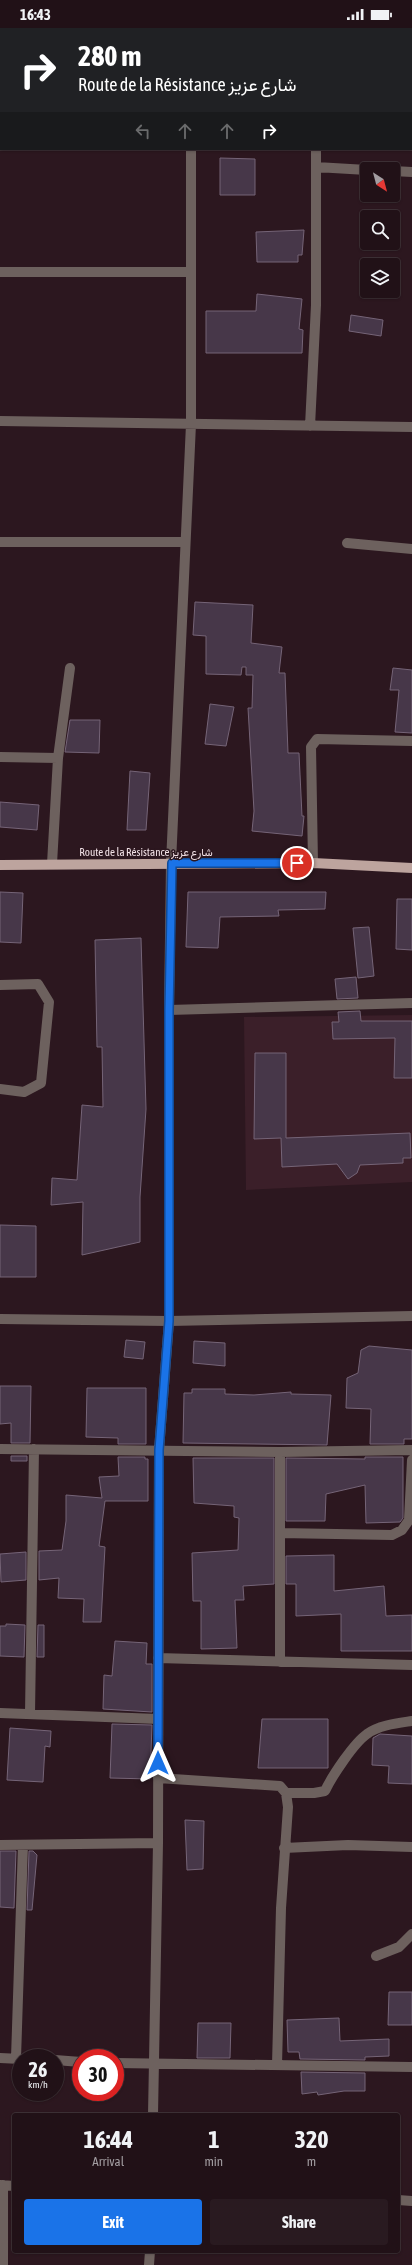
<!DOCTYPE html>
<html lang="en">
<head>
<meta charset="utf-8">
<style>
  :root { --surface:#211117; --page:#291a20; --text:#f1f3f6; --muted:#a29da1; --line:#3e3136; --accent:#1a73e8 }
  body { margin:0; font-family:"Asap Condensed",Vazirmatn,sans-serif; background:var(--page); color:var(--text); height:100vh; display:flex; flex-direction:column; font-size:15px; white-space:nowrap }
  * { box-sizing:border-box; margin:0 }
  p { font-size:13px; color:var(--muted) }
  .icon { flex:none; width:22px; height:22px; fill:none; stroke:currentColor; stroke-width:2; stroke-linecap:round; stroke-linejoin:round }
  .map { position:relative; flex:1; overflow:hidden }
  .details { position:absolute; left:12px; top:2085px; width:388px; height:140px; display:flex; flex-direction:column; background:var(--surface); border-radius:4px; box-shadow:0 1px 3px #0004,0 0 0 1px var(--line) }
  .details>* { flex:none }
  .banner { position:absolute; left:0px; top:0px; width:412px; height:122px; box-shadow:0 1px 3px #0004,0 0 0 1px var(--line); background:#202124; color:#fff; overflow:hidden }
  .needle { width:26px; rotate:144deg }
  .controls { position:absolute; left:360px; top:134px; display:grid; gap:8px }
  .controls a { display:grid; place-items:center; width:40px; height:40px; border-radius:4px; background:var(--surface); box-shadow:0 1px 3px #0004,0 0 0 1px var(--line); font-size:20px }
  .speed { position:absolute; left:12px; top:2021px; display:flex; gap:8px; font-size:20px; font-weight:700; text-align:center }
  .speed>* { display:grid; place-content:center; width:52px; height:52px; border-radius:50%; background:var(--surface); box-shadow:0 1px 3px #0004,0 0 0 1px var(--line); line-height:1 }
  .speed small { font-size:10px; font-weight:400 }
  .speed .limit { border:6px solid #d22; background:#fff; color:#111 }
  .pin { position:absolute; display:grid; place-items:center; width:34px; height:34px; color:#fff; margin:-17px; border:2px solid #fff; border-radius:50%; box-shadow:0 1px 4px #0007 }
  .me { position:absolute; width:44px; margin:-22px; rotate:0deg; stroke-linejoin:round; filter:drop-shadow(0 0 3px #0008) }
  .turn { display:flex; align-items:center; gap:14px; height:84px; padding:0 12px; font-size:18px }
  .turn .icon { width:52px; height:52px; stroke-width:2.5 }
  .turn b { display:block; font-size:28px; line-height:34px }
  .lanes { display:flex; align-items:center; height:38px; padding:0 12px; background:#0003; justify-content:center; gap:20px; direction:ltr }
  .lanes .off { opacity:.35 }
  .eta { display:flex; justify-content:space-evenly; align-items:center; height:68px; text-align:center }
  .eta b { font-size:24px; font-weight:700; line-height:28px }
  .action { display:flex; gap:8px; margin-top:auto; padding:8px 12px }
  .action a { flex:1; height:46px; border-radius:4px; background:var(--accent); color:#fff; font-size:16px; font-weight:700; line-height:46px; text-align:center }
  .action a+a { background:var(--page); color:var(--text) }
  .status { display:flex; justify-content:space-between; align-items:center; height:28px; padding:0 20px; background:var(--surface); direction:ltr }
  .status svg { height:11px; fill:currentColor }
  .map>svg:first-child { display:block }
  .built { fill:#3b1f29 }
  .building { fill:#473749; stroke:#756477 }
  .lines { fill:none; stroke-linecap:round; stroke-linejoin:round }
  .minor { stroke:#6d615e; stroke-width:10 }
  .primary { stroke:#bda49e; stroke-width:10 }
  .route-casing { stroke:#114b97; stroke-width:10 }
  .route { stroke:#1a73e8; stroke-width:7 }
  .labels { text-anchor:middle; stroke-width:3; stroke-linejoin:round; paint-order:stroke }
  .street-label { font-size:11px; fill:#f2e2e7; stroke:#2c171f }
</style>
</head>
<body>
<div class="status"><b>16:43</b><svg viewBox="0 0 49 12"><path d="M0 12V9h3v3zM5 12V6h3v6zM10 12V3h3v9zM15 12V0h3v12zM26 1h20v11H26zM47 4h2v5h-2z"/></svg></div>
<div class="map">
<svg width="412" height="2237" viewBox="0 0 412 2237">
  <rect width="100%" height="100%" fill="#2c171f"/>
  <path class="built" d="M412,987V1154L246,1162L244,989Z"/>
  <path class="building" d="M220,130L255,131V167H220Z
    M304,202L302,227H298V234H257L256,204Z
    M257,266L302,271L299,301L303,302L302,325H206V283H256Z
    M351,287L383,292L381,308L349,303Z
    M195,574L253,577L251,615L282,619L279,645H285L288,725H299L302,788H304L302,808L252,803L254,783L248,680H252L253,647H246V639H242L241,647L206,646V608L193,607Z
    M393,640L412,642V705L395,704L399,662H390Z
    M210,676L234,679L226,718L205,716Z
    M70,692H100L99,725L65,724Z
    M130,743L150,745L146,802H127Z
    M0,774L39,777L37,802L0,799Z
    M0,864L23,865L21,915L0,914Z
    M188,864H326L325,881L278,882L279,888L220,889L218,920L186,919Z
    M397,871H412V922L396,921Z
    M369,899L374,948L358,950L353,900Z
    M141,910L146,1081L140,1169V1214L82,1227L83,1174L51,1177L52,1150L77,1152L82,1077L103,1079L102,1019H97L95,912Z
    M356,949L358,970L337,971L335,951Z
    M360,983L361,993H412V1050H394L395,1010L333,1011L332,994H339L338,984Z
    M255,1025H286V1110L410,1105L411,1130H403V1135L360,1137L357,1145L348,1151L337,1136L282,1139L281,1110L254,1111Z
    M0,1197L36,1198V1249H0Z
    M126,1312L145,1314L143,1331L124,1329Z
    M194,1313L225,1315V1338L193,1335Z
    M369,1318L412,1322V1411H404V1416H370L371,1381L346,1380L347,1350L358,1345L361,1322Z
    M0,1358H31L30,1415H11V1395L0,1396Z
    M87,1360H146V1416H118V1410L86,1409Z
    M192,1361H225V1366L254,1367L291,1364V1366L331,1367L327,1417L183,1415L184,1365H192Z
    M11,1428H27V1433H11Z
    M118,1429H145V1431H148V1473H105L99,1518L105,1519L101,1594H83L84,1571L58,1570L59,1550L39,1552V1523L62,1522L66,1493V1467L102,1470L99,1449L119,1448Z
    M365,1429H403V1490L400,1494L366,1495L365,1457L326,1466L325,1493H286V1430L365,1431Z
    M193,1430H274V1556L243,1558L244,1572H235L237,1620L201,1621V1573H193L192,1525L238,1522L239,1490L234,1489V1478L194,1475Z
    M26,1524V1552L1,1554L0,1526Z
    M334,1527V1563L384,1558L386,1588L412,1587V1623H341V1586L296,1588V1556H286V1528Z
    M6,1596L25,1597L24,1629L0,1628V1598H6Z
    M38,1597H44V1629H37Z
    M115,1613L147,1615L146,1636H152V1684L103,1681L104,1647L112,1648Z
    M262,1691H328V1740H258Z
    M112,1696L152,1697L150,1751L110,1750Z
    M10,1700L51,1703L50,1719L45,1718L43,1754L7,1752Z
    M380,1706L412,1708V1756L388,1755L389,1738L372,1737L373,1710Z
    M185,1792L204,1793L203,1841L187,1842Z
    M0,1823H16L14,1880L0,1879Z
    M29,1823H33L37,1827L32,1882H27Z
    M389,1964H412V1997H388Z
    M339,1990L340,2013L389,2011V2028L365,2029V2032L300,2031L299,2024H288L287,1992Z
    M198,1995H231L230,2030H197Z
    M301,2044L365,2045V2063H344L318,2067L317,2064L302,2066Z"/>
  <g class="lines">
    <path class="minor" d="M316,0V1
      M191,1V0
      M316,139L367,142
      M393,143L412,144
      M0,244H191
      M0,393L412,399
      M310,398L316,277V121
      M0,514H185
      M347,515L412,521
      M0,729L58,730
      M313,835L311,719L317,711L412,713
      M52,836L58,730L70,640
      M0,957L38,956L49,974L41,1055L24,1064L0,1061
      M169,982L412,975
      M0,1291L169,1293L412,1288
      M0,1421L280,1424L412,1422
      M280,1505L392,1507L402,1502L409,1492L412,1432
      M158,1630L412,1637
      M280,1634V1424
      M0,1685L158,1691
      M30,1686L34,1421
      M158,1750L280,1758L286,1765L288,1779L281,1880L277,2037
      M286,1765H314L325,1763C332,1748 354,1715 367,1706C379,1697 399,1695 412,1693
      M0,1817L158,1815
      M284,1820L348,1817L412,1819
      M376,1928L399,1919L412,1906
      M0,2030L21,2031
      M16,2030L23,1817
      M55,2032L81,2034
      M115,2035L412,2039
      M153,2087L158,1815L159,1422L169,1293V982L171,835L191,396V121
      M0,2157L14,2158
      M3,2157V2237
      M398,2172L412,2173
      M149,2237L150,2223"/>
    <path class="primary" d="M0,837L313,835L412,840"/>
  </g>
  <g class="lines">
    <defs>
      <path id="route" d="M158,1735L159,1422L169,1293V982L172,835H297"/>
    </defs>
    <use href="#route" class="route-casing"/>
    <use href="#route" class="route"/>
  </g>
  <g class="labels">
    <g class="street-label">
      <text x="146" y="828">Route de la Résistance شارع عزيز</text>
    </g>
  </g>
</svg>
<div class="controls">
<a><svg class="needle" viewBox="-14 -14 28 28"><path d="M0-13l5 13h-10z" fill="#e53935"/><path d="M0 13l5-13h-10z" fill="#a29da1"/></svg></a>
<a><svg class="icon" aria-label="search" viewBox="0 0 24 24"><circle cx="10" cy="10" r="6"/><path d="M15 15l6 6"/></svg></a>
<a><svg class="icon" aria-label="layers" viewBox="0 0 24 24"><path d="M12 4l9 5-9 5-9-5zM3 14l9 5 9-5"/></svg></a>
</div>
<div class="speed"><div>26<small>km/h</small></div><div class="limit">30</div></div>
<div class="pin" style="left:297px;top:835px;background:#d93025"><svg class="icon" aria-label="arrive" viewBox="0 0 24 24"><path d="M6 21V4h12l-3 4 3 4H6"/></svg></div>
<svg class="me" style="left:158px;top:1735px" viewBox="-20 -20 40 40"><path d="M0-17L14 15 0 8-14 15z" fill="#1a73e8" stroke="#fff" stroke-width="4"/></svg>
<div class="banner">
<div class="turn"><svg class="icon" aria-label="right" viewBox="0 0 24 24"><path d="M7 20v-9h11M14 6l5 5-5 5"/></svg><div><b>280 m</b>Route de la Résistance شارع عزيز</div></div>
<div class="lanes"><svg class="icon off" aria-label="left" viewBox="0 0 24 24"><path d="M17 20v-9H6M10 6l-5 5 5 5"/></svg><svg class="icon off" aria-label="ahead" viewBox="0 0 24 24"><path d="M12 20V5M6 11l6-6 6 6"/></svg><svg class="icon off" aria-label="ahead" viewBox="0 0 24 24"><path d="M12 20V5M6 11l6-6 6 6"/></svg><svg class="icon" aria-label="right" viewBox="0 0 24 24"><path d="M7 20v-9h11M14 6l5 5-5 5"/></svg></div>
</div>
<section class="details">
<div class="eta">
<div><b>16:44</b><p>Arrival</p></div>
<div><b>1</b><p>min</p></div>
<div><b>320</b><p>m</p></div>
</div>
<div class="action"><a>Exit</a><a>Share</a></div>
</section>
</div>
</body>
</html>
